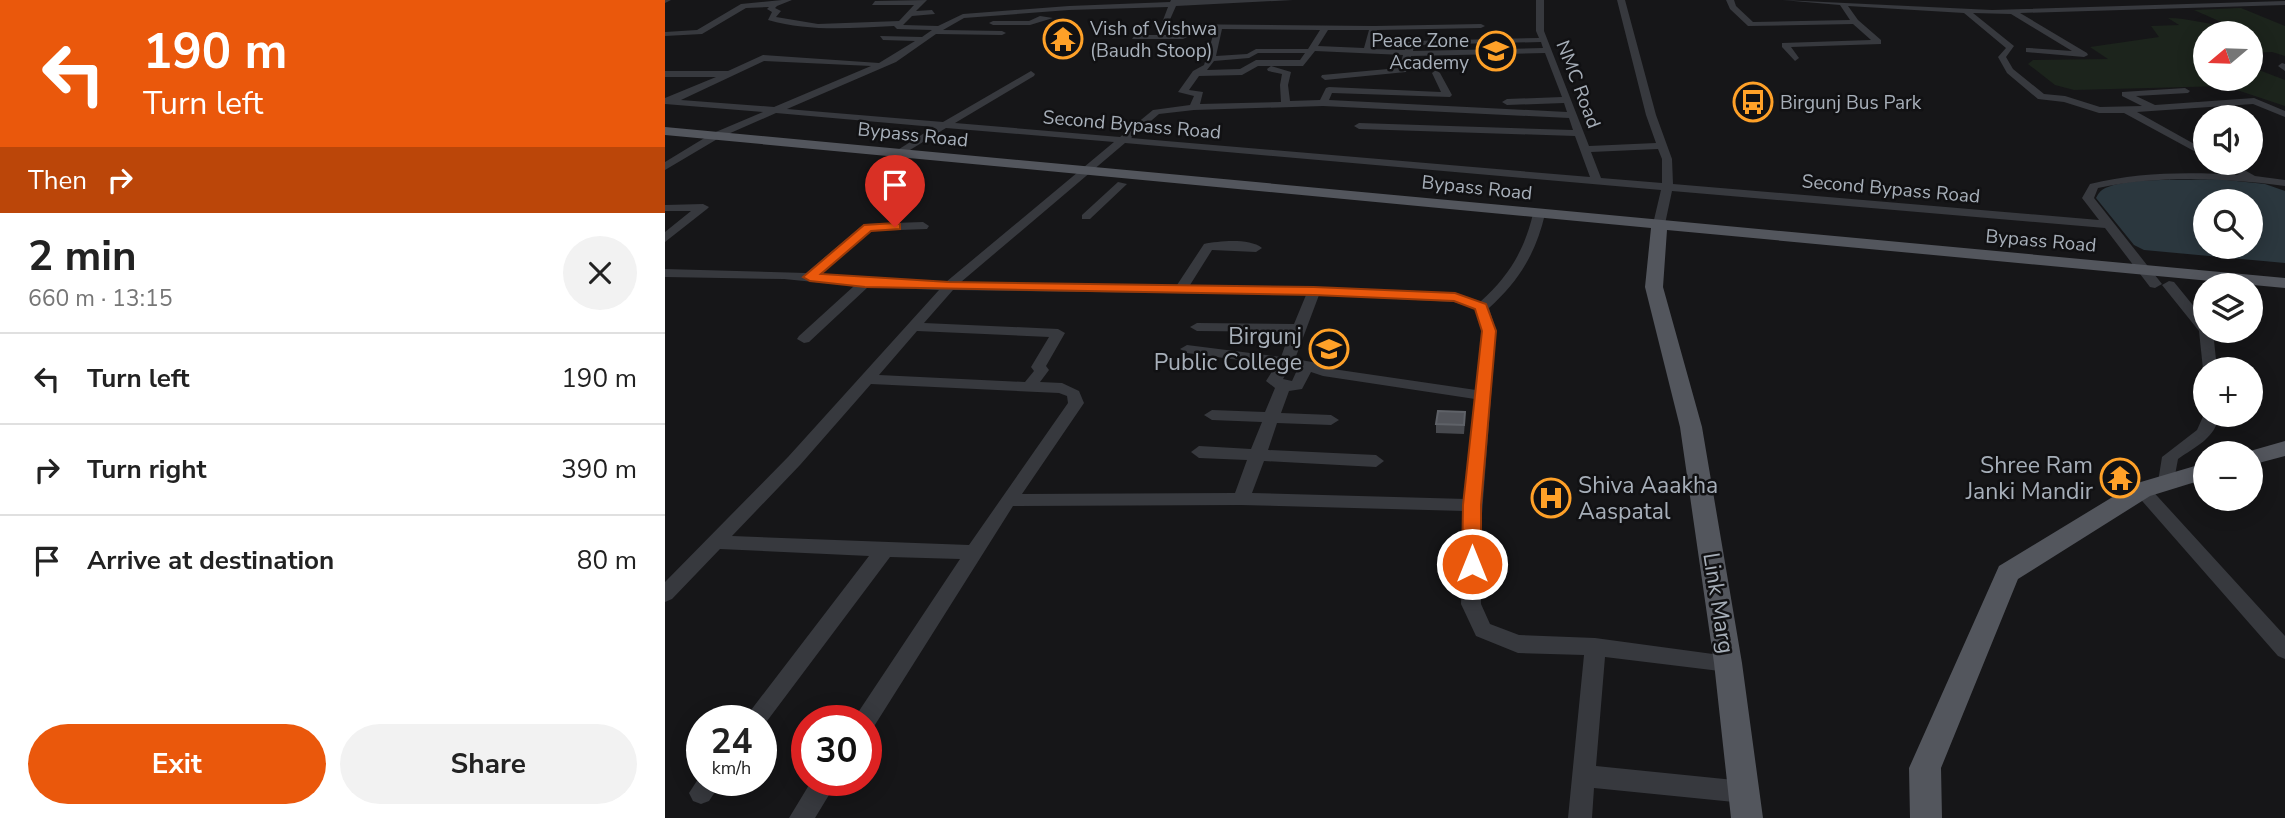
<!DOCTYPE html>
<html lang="en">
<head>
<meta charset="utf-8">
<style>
  :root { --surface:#fff; --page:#f2f2f2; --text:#222; --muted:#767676; --line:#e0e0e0; --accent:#ea580c }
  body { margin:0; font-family:"Nunito Sans",sans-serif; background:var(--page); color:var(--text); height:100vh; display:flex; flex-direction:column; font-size:26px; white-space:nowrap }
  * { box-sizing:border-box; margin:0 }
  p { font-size:23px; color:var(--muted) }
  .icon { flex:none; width:38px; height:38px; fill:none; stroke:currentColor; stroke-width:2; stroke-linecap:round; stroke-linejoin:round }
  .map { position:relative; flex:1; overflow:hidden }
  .drawer { display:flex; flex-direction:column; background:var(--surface); width:665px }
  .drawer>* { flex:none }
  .top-card { background:#ea580c; color:#fff; overflow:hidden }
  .needle { width:46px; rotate:251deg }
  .fabs { position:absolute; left:1528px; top:21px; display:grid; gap:14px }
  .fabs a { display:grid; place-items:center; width:70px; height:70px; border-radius:50%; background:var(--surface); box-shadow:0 4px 18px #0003; font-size:35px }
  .speed { position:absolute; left:21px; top:705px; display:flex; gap:14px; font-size:35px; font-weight:700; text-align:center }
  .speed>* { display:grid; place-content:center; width:91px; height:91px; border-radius:50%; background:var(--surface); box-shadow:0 4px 18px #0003; line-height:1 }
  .speed small { font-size:18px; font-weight:400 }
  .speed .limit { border:10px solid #d22; background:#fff; color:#111 }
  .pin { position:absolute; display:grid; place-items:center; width:60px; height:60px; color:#fff; margin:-72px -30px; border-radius:50% 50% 50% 0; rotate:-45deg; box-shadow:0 0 7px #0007 }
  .pin .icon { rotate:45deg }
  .me { position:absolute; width:77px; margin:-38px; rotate:0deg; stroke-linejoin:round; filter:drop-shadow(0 0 5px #0008) }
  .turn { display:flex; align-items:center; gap:24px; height:147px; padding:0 28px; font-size:32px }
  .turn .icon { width:91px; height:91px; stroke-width:2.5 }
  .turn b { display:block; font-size:49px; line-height:60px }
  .then { display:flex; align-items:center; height:66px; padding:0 28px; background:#0003; gap:14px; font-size:26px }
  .round { display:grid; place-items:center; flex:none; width:74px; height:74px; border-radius:37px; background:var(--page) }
  .summary { display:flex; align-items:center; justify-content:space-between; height:119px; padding:0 28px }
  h1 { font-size:42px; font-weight:700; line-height:52px }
  .primary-button { display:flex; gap:14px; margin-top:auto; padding:14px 28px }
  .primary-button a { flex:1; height:80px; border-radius:42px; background:var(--accent); color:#fff; font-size:28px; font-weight:700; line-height:80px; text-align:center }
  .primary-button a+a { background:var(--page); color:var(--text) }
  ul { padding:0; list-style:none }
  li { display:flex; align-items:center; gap:21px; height:91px; padding:0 28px; border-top:2px solid var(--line) }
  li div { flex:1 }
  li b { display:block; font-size:26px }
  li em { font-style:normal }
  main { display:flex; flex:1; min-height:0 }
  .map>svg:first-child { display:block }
  .green { fill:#1c241c }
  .water { fill:#2b373e; fill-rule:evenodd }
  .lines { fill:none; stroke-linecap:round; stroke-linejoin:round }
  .minor { fill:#37393e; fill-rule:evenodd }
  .major { fill:#53565d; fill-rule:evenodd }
  .wall { fill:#47494e }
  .building { fill:#52545a; stroke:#5f6268; stroke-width:2 }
  .route { fill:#ea580c; stroke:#983908; stroke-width:2 }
  .labels { text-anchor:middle; stroke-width:5; stroke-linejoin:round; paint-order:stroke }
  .far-poi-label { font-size:19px; fill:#a7afb9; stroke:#111113; text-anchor:start }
  .far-street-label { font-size:19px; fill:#a7afb9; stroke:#111113 }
  .poi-label { font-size:23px; fill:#a7afb9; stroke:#111113; text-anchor:end }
  .street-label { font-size:23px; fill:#a7afb9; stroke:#111113 }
</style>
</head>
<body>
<main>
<section class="drawer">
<div class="top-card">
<div class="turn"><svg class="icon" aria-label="left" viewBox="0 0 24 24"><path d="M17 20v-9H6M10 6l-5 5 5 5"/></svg><div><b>190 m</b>Turn left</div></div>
<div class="then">Then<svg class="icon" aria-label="right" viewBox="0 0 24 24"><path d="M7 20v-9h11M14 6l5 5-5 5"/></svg></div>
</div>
<div class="summary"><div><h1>2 min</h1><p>660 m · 13:15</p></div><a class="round"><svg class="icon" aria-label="close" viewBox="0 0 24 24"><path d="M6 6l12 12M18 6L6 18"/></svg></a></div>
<ul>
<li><svg class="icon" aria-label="left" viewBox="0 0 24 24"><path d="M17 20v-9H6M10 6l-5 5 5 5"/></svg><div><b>Turn left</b></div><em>190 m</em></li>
<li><svg class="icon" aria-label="right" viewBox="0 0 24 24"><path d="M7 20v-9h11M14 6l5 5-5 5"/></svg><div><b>Turn right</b></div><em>390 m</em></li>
<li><svg class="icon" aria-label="arrive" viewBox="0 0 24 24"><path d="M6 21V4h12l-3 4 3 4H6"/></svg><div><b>Arrive at destination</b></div><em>80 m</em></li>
</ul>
<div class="primary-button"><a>Exit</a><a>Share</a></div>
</section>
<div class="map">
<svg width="1620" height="818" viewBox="0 0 1620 818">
  <rect width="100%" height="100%" fill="#161618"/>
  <path class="green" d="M1576,8L1620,26V56L1607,52L1586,53V33H1540V79H1586V67L1620,80V106L1560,86L1409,90L1390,85L1363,64L1368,60L1443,59L1425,47L1494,37L1486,26L1514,25L1503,18C1524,18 1541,25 1563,25L1529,10Z"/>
  <path class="water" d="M1552,179L1600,184L1620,191V263L1479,250L1469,245L1431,198C1434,192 1437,189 1443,187C1468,177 1523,181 1552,179ZM1540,201H1586V247H1540Z"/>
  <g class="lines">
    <path class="minor" d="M0,0H6L0,3Z
      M117,0H127L112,6L110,8L116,11L111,17L153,24L234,21L249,5H207L210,1L262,0L251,11L267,10L270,14L247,16L238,25L273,26L298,14L404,6L505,2L506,0H628L511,6L503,24L709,26L816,24L820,26L816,28L712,30L707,49L740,50L742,43L746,41L874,38L871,31V0H879V31L924,146L991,143L981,115L952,0H960L991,115L1007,159L1008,184L1434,220L1417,198L1425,184C1474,172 1524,172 1574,175L1554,163H1567L1590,176L1620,180V186C1558,178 1495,175 1433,188L1429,198L1497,284L1490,288L1485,287L1440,228L1007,191L1000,224L994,228L988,224L996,190L460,143L296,282L512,285L539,244C555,241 584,238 597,248L591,252L547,250L525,285L649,287L790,294L815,302C844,276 859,251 868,214L870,212H878L880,214C871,253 854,281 824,308L831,331L815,540L816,604L825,624L854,635L930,638L1070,657L1074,663L1070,669L1063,672L940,657L931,766L1079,781L1087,784L1091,792L1087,800L1079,803L929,788L927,818H903L919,655L853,653L811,636L796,604L800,511L576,505L348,506L208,728L201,731V721H189L192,714L295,559L225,557L96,729V721H80L83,714L204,556L55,549L7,599L0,602V582L123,457L274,290L203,287L144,342L139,343L132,339L134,336L189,286L119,279L0,277V269L141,273L199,224L258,222L264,226L262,229L206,231L155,275L281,282L449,142L281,128L235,156L230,153L231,151L269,127L111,113L54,138L0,170V162L46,134L98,112L0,104V98L51,77H0V71H63L98,55L214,63L250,41L218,40L215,36L257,37L267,30L232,29L229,26C186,28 145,32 103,20L107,12L102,9L104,7L81,8L37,34L0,36V32L32,30L76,4ZM503,7L495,28L550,29L539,65L528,71L513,92L529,96L525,105L488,110L455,137L290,123L369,76L370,74L366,71L278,122L122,109L231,62L271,34L337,35L341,33L337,31L278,30L299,18L404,10ZM557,29L655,30L643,49H591L582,54L551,56ZM663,30H704L699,48L653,46ZM876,42L878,48L748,51L749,45ZM650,51L738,55L734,68L657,75L656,77L660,80L741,72L746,56L880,53L897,97L842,99L837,102L842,105L899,103L902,112L664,100L667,93L785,97L787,95L775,73L771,70L767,73L776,92L664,87L661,88L655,100L625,101L623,85L626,72L606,66L602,69L603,71L617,74L615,85L616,102L535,104L538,92L524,90L534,76L577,75L593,66H638ZM593,53H640L635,60H591L575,69L542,70L549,61L584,58ZM99,61L206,66L109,107L16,100ZM658,106L904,118L908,130L694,123L689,126L694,129L910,136L925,177L466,138L494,114L529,110ZM993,149L997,159V183L936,178L926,152ZM288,290L641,295L629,324L532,323L525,327L532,331L625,332L616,357L522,345L515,349L522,353L611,365L601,381L610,388L600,412L547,410L539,415L547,420L597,422L586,449L534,446L526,452L534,458L582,460L570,493L357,494L419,403L414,391L397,383L375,382L384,370L381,366L400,333L393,329L259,323ZM654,295L789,302L811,309L817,331L811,390L661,368L647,362L630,359ZM252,331L384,337L366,367L369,371L360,382L214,375ZM625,367L633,368L627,381L618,379ZM646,372L658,376L810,399L801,499L587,493L599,461L711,467L719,461L711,455L603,450L612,423L666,425L674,420L666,415L616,413L624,391L637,389ZM206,384L394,393L402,396L403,403L304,545L67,536L135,465Z
      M1061,0H1069L1071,6L1088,22L1185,20L1175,5L1117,0L1327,10L1620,1V5L1355,13L1422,53L1423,55L1419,57L1361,52V48H1364L1407,51L1346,14L1308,13L1349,46L1341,57L1348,69L1379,94L1400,96L1435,107L1477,106L1457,96V92L1520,88L1525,91L1523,93L1471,96L1490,105L1589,98L1620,111V117L1588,104L1472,112L1540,150V157L1459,113H1434L1399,102L1373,99L1342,73L1333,57L1341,48L1299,13L1183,6L1193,20L1216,40V44L1126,47L1134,58L1130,61L1117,47V43L1206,40L1188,24L1083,26L1065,9Z
      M375,16L388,18L365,25H328L324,23L328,21H364Z
      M470,35H518L522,37L518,39H467Z
      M1617,63L1620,64V71L1613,66Z
      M453,182L462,184L425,219H417V215Z
      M38,204L44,207L42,209L0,242V232L26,211H0V205Z
      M1504,281L1509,282L1540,320V331H1548L1552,369H1540V372L1538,369L1534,331L1497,285Z
      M1540,412V415H1554C1551,438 1530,447 1513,459L1508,486H1496L1493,482L1497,457L1532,430Z
      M1477,484L1483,486L1620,636V659L1613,656L1471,494L1468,490L1471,486Z
      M37,773V780H58L44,801L36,804L28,801L24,793Z
      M147,780H173L150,818H124Z"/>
    <path class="major" d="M0,127L1620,278V288L1002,230L998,287L1037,427L1077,663L1098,818H1066L1049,663L1015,427L980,287L986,228L0,135Z
      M1620,441V456L1586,465V453H1578Z
      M1540,463V479L1485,496L1353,579L1276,768L1277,818H1245L1244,768L1334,566L1469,484Z"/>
  </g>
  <path class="wall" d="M800,421L799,434L771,433V424Z"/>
  <path class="building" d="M773,411L800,412L799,425L771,424Z"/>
  <path class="route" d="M230,223L235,224V229L206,231L156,274L284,282L649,287L790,293L821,304L831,331L816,505V564L813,569L807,571L800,569L797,564L798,505L817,331L810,309L789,301L649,295L200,287L145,281L138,277L199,225Z"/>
  <defs>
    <symbol id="temple-ring" viewBox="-11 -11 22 22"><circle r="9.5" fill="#111113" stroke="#ffa128" stroke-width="1.5"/><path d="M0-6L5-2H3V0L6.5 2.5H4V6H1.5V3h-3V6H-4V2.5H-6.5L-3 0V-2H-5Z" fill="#ffa128"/></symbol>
    <symbol id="school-ring" viewBox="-11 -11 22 22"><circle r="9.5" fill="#111113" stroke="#ffa128" stroke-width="1.5"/><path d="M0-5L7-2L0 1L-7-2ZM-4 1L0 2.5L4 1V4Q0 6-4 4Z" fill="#ffa128"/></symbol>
    <symbol id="bus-ring" viewBox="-11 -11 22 22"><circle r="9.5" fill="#111113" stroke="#ffa128" stroke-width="1.5"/><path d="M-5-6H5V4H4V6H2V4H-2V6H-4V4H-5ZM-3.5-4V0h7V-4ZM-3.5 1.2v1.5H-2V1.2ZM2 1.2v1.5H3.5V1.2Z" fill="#ffa128"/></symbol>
    <symbol id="university-ring" viewBox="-11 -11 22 22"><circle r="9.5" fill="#111113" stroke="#ffa128" stroke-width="1.5"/><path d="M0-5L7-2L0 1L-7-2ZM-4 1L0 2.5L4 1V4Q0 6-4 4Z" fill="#ffa128"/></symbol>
    <symbol id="hospital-ring" viewBox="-11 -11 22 22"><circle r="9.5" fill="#111113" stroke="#ffa128" stroke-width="1.5"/><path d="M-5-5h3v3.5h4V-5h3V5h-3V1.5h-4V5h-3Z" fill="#ffa128"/></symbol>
  </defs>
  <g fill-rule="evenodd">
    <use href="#temple-ring" x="376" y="17" width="44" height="44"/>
    <use href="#school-ring" x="809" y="29" width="44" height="44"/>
    <use href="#bus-ring" x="1066" y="80" width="44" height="44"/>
    <use href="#university-ring" x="642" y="327" width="44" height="44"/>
    <use href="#temple-ring" x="1433" y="456" width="44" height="44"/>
    <use href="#hospital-ring" x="864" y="476" width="44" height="44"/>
  </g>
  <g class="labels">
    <g class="far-poi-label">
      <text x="425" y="35">Vish of Vishwa<tspan x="425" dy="22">(Baudh Stoop)</tspan></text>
      <text x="804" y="47" text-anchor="end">Peace Zone<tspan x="804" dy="22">Academy</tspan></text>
      <text x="1115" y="109">Birgunj Bus Park</text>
    </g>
    <g class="far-street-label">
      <text transform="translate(914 84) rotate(69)" y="7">NMC Road</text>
      <text transform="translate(467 124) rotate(5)" y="7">Second Bypass Road</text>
      <text transform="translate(248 134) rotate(6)" y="7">Bypass Road</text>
      <text transform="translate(812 187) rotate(6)" y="7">Bypass Road</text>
      <text transform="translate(1226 188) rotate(5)" y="7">Second Bypass Road</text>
      <text transform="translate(1376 240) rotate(5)" y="7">Bypass Road</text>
    </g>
    <g class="poi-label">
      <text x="637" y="344">Birgunj<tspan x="637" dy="26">Public College</tspan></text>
      <text x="1428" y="473">Shree Ram<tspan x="1428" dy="26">Janki Mandir</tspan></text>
      <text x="913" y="493" text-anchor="start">Shiva Aaakha<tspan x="913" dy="26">Aaspatal</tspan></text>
    </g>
    <g class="street-label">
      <text transform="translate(1054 603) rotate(81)" y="8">Link Marg</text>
    </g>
  </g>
</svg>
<div class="fabs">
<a><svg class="needle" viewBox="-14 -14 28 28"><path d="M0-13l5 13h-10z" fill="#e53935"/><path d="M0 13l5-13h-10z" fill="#767676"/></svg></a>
<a><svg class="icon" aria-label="sound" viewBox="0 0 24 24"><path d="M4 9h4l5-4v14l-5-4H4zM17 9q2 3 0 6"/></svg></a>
<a><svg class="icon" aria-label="search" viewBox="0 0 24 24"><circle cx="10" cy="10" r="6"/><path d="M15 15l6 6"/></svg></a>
<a><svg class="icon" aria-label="layers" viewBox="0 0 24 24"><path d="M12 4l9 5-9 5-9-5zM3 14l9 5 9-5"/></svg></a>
<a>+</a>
<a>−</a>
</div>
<div class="speed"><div>24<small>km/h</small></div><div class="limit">30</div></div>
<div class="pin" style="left:230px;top:227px;background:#d93025"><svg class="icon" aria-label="arrive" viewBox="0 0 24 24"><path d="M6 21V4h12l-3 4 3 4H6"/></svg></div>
<svg class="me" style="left:807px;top:564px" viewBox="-20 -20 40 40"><circle r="17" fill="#ea580c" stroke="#fff" stroke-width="3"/><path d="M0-11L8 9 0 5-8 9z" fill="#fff"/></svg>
</div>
</main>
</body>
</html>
